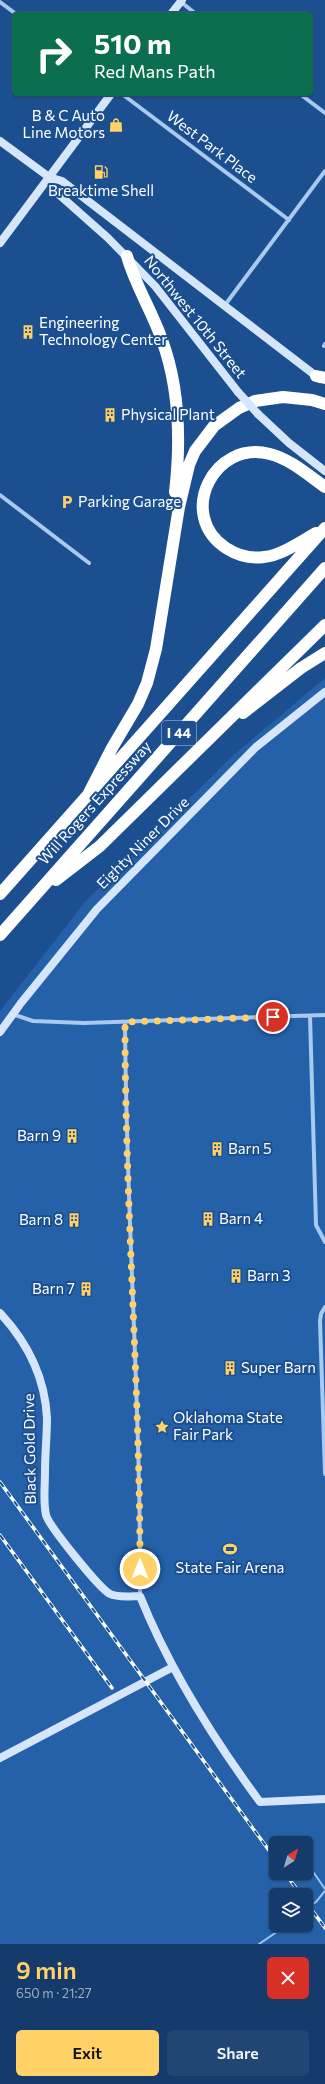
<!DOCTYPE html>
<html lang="en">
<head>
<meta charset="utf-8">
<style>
  :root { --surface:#143b6b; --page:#214673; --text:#f1f3f6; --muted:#9dadc1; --line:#33557e; --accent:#ffd166 }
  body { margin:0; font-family:Commissioner,sans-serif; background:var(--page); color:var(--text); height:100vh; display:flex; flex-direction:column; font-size:15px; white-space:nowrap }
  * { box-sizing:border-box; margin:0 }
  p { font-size:13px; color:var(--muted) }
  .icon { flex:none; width:22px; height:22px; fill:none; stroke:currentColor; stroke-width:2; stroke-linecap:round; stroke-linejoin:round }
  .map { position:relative; height:1944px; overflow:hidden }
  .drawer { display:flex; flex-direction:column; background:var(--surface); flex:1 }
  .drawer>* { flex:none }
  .guide { position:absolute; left:12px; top:12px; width:301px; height:84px; border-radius:6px; box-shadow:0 1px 3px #0004,0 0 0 1px var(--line); background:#0b6e4f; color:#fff; overflow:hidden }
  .needle { width:26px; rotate:37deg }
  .buttons { position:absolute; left:269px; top:1836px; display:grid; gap:8px }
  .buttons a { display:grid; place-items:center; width:44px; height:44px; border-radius:6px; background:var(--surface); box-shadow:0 1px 3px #0004,0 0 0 1px var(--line); font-size:20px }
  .pin { position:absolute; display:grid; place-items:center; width:34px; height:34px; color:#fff; margin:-17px; border:2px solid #fff; border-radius:50%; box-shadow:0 1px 4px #0007 }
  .me { position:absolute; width:44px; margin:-22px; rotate:0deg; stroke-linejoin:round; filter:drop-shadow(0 0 3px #0008) }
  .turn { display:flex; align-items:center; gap:14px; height:84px; padding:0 16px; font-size:18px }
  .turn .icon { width:52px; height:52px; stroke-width:2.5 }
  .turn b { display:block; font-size:28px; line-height:34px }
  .round { display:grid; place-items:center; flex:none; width:42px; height:42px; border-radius:6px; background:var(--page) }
  .head { display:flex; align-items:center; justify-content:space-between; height:68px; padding:0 16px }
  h1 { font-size:24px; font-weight:600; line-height:30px; color:var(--accent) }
  .button { display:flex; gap:8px; margin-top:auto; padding:8px 16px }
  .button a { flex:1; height:46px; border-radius:6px; background:var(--accent); color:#111; font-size:16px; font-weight:600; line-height:46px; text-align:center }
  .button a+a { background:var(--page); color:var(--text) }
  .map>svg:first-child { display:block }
  .green { fill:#2461a8; fill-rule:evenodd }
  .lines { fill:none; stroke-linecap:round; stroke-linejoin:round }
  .stream { stroke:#9cc4f0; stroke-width:2 }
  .street { stroke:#a9c9ee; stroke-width:4 }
  .secondary { stroke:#d6e6fa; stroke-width:8 }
  .highway { stroke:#fff; stroke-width:12 }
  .rail-casing { stroke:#fff; stroke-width:3.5 }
  .rail { stroke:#1b4f8f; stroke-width:2; stroke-dasharray:6; stroke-linecap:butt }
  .secondary-bridge { stroke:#d6e6fa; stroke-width:8 }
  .route { stroke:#ffd166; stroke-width:7; stroke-dasharray:0 12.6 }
  .labels { text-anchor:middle; stroke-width:4; stroke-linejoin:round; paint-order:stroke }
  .shield { fill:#1b4f8f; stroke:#bbcadd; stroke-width:1 }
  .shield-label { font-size:14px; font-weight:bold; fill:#fff }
  .poi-label { font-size:15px; fill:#fff; stroke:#1b4f8f; text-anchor:start }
  .street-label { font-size:15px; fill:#fff; stroke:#1b4f8f }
</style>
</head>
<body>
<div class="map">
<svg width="325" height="1944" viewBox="0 0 325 1944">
  <rect width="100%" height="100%" fill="#1b4f8f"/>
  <path class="green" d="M325,678V1944H0V1011L85,902L230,758ZM276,1843H306V1873H276ZM276,1895H306V1925H276Z"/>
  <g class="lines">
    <path class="stream" d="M314,1873L325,1889
      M306,1908L316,1902L325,1891
      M259,1944L287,1925"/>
    <path class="street" d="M0,2L16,14
      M181,2L196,14
      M122,94L289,220
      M300,94L325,113
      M225,305L325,171
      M324,346L325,344
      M0,495L89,563
      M12,1014L33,1021L84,1023L325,1015
      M310,1016L316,1225L325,1242
      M125,1022C126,1213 141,1404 140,1596
      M325,1307L321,1314L320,1321L325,1474"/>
    <path class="secondary" d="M171,14L182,0
      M0,141L49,177L62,181L320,379
      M49,177L55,191L108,238L155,286L238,392
      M0,243L111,94
      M258,414L289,443L325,471
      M0,1032L21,1003L97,909L256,747L325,692
      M0,1313C27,1342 45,1378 47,1418C47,1436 45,1454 45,1472C45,1486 43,1501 46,1515C49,1526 99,1588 110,1594C118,1598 132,1596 140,1596C168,1666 215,1741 260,1802L325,1799
      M0,1758L173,1667"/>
    <path class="highway" d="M127,256C135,285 152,311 162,340C180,389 181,440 175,492
      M316,376L325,378
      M316,533C300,542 282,555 264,557C251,559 237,555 226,548C176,515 214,439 270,454C290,459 308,475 325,487
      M243,713L301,668L325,653
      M89,793L112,748L138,704L147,683L156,649L179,507L189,465L195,451L214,426L239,408L255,401L283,397L312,400L325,404
      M56,880L100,846L325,625
      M0,894L325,528
      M0,935L325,568"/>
    <defs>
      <path id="rail" d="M0,1482L276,1860
        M0,1535L112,1688
        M285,1873L301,1895
        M306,1902L325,1928"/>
    </defs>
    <use href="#rail" class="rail-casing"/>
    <use href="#rail" class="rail"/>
    <path class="secondary-bridge" d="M238,392L258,414"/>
  </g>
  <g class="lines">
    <path class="route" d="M140,1569C140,1386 125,1204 125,1022L273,1017"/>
  </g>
  <defs>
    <symbol id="shop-bare" viewBox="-9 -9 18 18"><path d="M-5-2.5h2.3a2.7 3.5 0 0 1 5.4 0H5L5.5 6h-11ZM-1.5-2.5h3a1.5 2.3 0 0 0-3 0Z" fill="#ffd166" stroke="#1b4f8f" stroke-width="2.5" paint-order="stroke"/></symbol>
    <symbol id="fuel-bare" viewBox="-9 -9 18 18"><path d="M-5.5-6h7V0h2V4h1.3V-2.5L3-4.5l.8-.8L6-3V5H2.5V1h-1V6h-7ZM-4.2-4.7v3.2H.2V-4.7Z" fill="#ffd166" stroke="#1b4f8f" stroke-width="2.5" paint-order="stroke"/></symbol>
    <symbol id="building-bare" viewBox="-9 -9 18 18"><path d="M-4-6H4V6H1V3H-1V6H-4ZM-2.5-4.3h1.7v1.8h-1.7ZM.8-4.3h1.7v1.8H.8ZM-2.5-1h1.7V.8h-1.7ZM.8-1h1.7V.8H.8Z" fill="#ffd166" stroke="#1b4f8f" stroke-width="2.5" paint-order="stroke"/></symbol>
    <symbol id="parking-bare" viewBox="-9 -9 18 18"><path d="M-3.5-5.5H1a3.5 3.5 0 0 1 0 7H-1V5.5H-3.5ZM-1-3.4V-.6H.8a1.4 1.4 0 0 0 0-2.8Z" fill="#ffd166" stroke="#1b4f8f" stroke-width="2.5" paint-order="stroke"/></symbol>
    <symbol id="sight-bare" viewBox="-9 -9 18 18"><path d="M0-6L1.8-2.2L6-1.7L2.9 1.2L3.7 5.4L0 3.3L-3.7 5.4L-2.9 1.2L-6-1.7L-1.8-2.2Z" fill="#ffd166" stroke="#1b4f8f" stroke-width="2.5" paint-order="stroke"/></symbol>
    <symbol id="stadium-bare" viewBox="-9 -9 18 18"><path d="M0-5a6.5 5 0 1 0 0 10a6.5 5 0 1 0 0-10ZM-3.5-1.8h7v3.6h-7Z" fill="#ffd166" stroke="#1b4f8f" stroke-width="2.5" paint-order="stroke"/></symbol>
  </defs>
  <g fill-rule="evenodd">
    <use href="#shop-bare" x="106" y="115" width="20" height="20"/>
    <use href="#fuel-bare" x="91" y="162" width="20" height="20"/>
    <use href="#building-bare" x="18" y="322" width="20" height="20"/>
    <use href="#building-bare" x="100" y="405" width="20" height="20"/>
    <use href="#parking-bare" x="57" y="492" width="20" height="20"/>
    <use href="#building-bare" x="62" y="1126" width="20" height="20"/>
    <use href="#building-bare" x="207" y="1139" width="20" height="20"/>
    <use href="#building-bare" x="198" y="1209" width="20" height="20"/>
    <use href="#building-bare" x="64" y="1210" width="20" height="20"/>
    <use href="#building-bare" x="226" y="1266" width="20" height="20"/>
    <use href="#building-bare" x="76" y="1279" width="20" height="20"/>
    <use href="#building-bare" x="220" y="1358" width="20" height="20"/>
    <use href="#sight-bare" x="152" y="1417" width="20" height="20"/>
    <use href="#stadium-bare" x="220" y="1539" width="20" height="20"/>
  </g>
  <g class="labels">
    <rect class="shield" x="162" y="721" width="34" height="24" rx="3"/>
    <g class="shield-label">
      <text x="179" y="738">I 44</text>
    </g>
    <g class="poi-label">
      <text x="105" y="121" text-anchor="end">B &amp; C Auto<tspan x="105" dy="17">Line Motors</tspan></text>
      <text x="101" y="196" text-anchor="middle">Breaktime Shell</text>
      <text x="39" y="328">Engineering<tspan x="39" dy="17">Technology Center</tspan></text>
      <text x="121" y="420">Physical Plant</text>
      <text x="78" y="507">Parking Garage</text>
      <text x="61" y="1141" text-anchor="end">Barn 9</text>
      <text x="228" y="1154">Barn 5</text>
      <text x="219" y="1224">Barn 4</text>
      <text x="63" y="1225" text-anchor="end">Barn 8</text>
      <text x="247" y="1281">Barn 3</text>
      <text x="75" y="1294" text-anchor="end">Barn 7</text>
      <text x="241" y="1373">Super Barn</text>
      <text x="173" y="1423">Oklahoma State<tspan x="173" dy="17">Fair Park</tspan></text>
      <text x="230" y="1573" text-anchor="middle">State Fair Arena</text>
    </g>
    <g class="street-label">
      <text transform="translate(212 147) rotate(37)" y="5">West Park Place</text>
      <text transform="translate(195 317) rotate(51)" y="5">Northwest 10th Street</text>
      <text transform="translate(95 803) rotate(-48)" y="5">Will Rogers Expressway</text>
      <text transform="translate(143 843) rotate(-45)" y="5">Eighty Niner Drive</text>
      <text transform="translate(30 1449) rotate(-91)" y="5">Black Gold Drive</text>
    </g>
  </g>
</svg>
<div class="buttons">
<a><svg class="needle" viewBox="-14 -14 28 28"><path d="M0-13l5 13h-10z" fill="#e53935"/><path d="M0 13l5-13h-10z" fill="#9dadc1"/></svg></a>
<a><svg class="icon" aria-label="layers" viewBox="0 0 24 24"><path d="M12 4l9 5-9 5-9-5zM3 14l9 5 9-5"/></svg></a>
</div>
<div class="pin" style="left:273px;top:1017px;background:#d93025"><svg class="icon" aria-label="arrive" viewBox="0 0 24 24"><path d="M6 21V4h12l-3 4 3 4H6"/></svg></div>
<svg class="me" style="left:140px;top:1569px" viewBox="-20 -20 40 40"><circle r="17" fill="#ffd166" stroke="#fff" stroke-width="3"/><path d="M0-11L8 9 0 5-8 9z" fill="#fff"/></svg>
<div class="guide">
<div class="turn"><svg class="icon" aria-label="right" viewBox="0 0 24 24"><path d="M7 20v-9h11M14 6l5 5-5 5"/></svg><div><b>510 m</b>Red Mans Path</div></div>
</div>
</div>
<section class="drawer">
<div class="head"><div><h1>9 min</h1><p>650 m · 21:27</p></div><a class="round" style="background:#d93025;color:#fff"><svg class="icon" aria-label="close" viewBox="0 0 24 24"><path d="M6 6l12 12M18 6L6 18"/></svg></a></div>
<div class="button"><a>Exit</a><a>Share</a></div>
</section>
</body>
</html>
